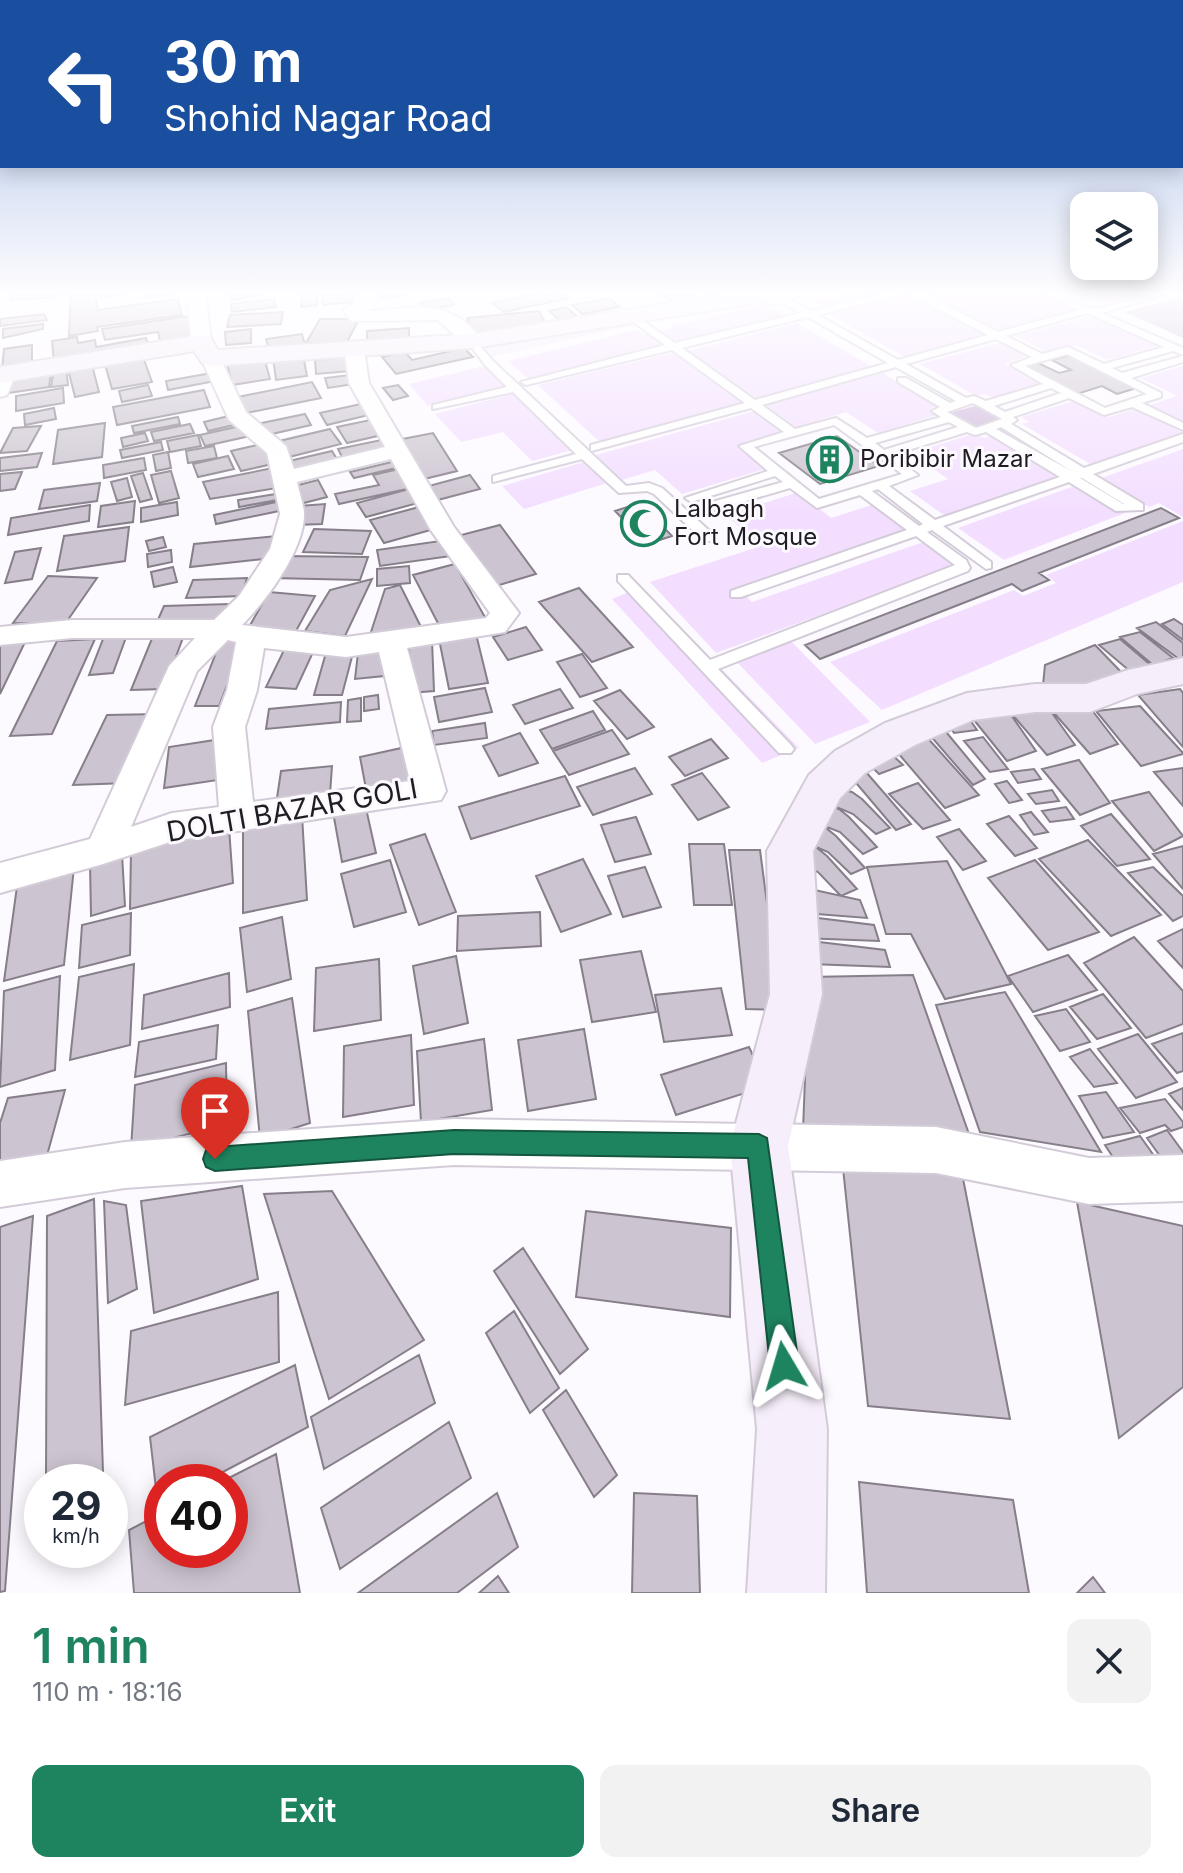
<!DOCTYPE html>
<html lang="en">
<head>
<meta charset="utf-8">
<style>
  :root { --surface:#fff; --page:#f2f2f3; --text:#1f2937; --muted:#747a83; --accent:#1e845f }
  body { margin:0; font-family:Inter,sans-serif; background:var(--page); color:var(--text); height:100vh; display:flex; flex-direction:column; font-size:30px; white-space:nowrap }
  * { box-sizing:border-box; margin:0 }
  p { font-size:26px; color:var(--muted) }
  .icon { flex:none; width:44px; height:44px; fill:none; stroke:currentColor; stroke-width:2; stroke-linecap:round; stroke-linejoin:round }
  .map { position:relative; height:1593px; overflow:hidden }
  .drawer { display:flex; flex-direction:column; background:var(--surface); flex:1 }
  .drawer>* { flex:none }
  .top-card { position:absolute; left:0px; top:0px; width:1184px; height:168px; box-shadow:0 4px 20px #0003; background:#1a4fa0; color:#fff; overflow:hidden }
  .fabs { position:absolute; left:1070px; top:192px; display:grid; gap:16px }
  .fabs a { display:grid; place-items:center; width:88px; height:88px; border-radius:16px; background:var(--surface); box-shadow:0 4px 20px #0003; font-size:40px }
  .speed { position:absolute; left:24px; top:1464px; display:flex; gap:16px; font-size:40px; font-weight:700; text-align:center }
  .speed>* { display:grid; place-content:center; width:104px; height:104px; border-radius:50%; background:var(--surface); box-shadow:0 4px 20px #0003; line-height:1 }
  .speed small { font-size:20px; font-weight:400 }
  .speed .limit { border:12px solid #d22; background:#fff; color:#111 }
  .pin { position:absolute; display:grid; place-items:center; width:68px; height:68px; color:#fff; margin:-82px -34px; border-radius:50% 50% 50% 0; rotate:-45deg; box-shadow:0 0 8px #0007 }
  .pin .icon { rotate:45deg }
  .me { position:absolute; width:88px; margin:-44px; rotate:353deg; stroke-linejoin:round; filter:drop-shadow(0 0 6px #0008) }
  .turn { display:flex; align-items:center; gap:28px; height:168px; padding:0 32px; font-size:36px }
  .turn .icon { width:104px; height:104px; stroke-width:2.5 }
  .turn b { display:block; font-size:56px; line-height:68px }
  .round { display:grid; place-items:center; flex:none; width:84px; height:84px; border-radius:16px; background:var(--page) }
  .head { display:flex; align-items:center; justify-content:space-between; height:136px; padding:0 32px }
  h1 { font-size:48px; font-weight:600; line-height:60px; color:var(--accent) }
  .button { display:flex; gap:16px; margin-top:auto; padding:16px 32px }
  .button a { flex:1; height:92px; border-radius:16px; background:var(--accent); color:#fff; font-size:32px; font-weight:600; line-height:92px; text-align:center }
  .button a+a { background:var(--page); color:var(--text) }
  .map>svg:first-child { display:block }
  .built { fill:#f5e9fc }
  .green { fill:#f3deff }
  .water { fill:#ceb8db }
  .building { fill:#ccc4d0; stroke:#867f8a; stroke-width:2 }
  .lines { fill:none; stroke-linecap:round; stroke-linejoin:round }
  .lane-casing { stroke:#d3ccd8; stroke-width:4 }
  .street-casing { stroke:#d3ccd8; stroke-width:4 }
  .secondary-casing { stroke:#d3ccd8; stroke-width:4 }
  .lane { fill:#fff; fill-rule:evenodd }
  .street { fill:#fff; fill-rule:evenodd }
  .secondary { fill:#f6eefa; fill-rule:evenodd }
  .route { fill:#1e845f; stroke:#14563e; stroke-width:2 }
  .labels { text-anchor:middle; stroke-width:6; stroke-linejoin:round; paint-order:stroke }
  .far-poi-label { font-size:24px; fill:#201d22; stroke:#fdfaff; text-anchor:start }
  .street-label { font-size:28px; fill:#201d22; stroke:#fdfaff }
</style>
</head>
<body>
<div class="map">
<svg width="1183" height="1593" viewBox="0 0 1183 1593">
  <rect width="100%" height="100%" fill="#fdfaff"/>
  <path class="built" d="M626,319L633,325L491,357L480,343Z"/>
  <path class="green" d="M861,290H912L826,308L813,300Z
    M932,290H1038L1084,310L1004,332L923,292Z
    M1071,290H1165L1106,306Z
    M913,294L992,335L907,358L830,315Z
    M767,304L790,318L679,344L661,331L674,328L672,326Z
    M1098,314L1164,344L1108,360L1076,345L1048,352L1016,336Z
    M797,323L874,368L760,400L688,351Z
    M637,330L644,335L653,333L671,347L532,382L508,361Z
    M1007,341L1033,354L1005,364L1041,384L993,398L984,394L976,396L920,364Z
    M676,352L747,405L602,444L538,385Z
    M489,365L510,385L428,406L409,384Z
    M1183,366V422L1150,405L1177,396L1141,378Z
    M883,373L937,406L930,408L940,414L878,433L846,412L796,427L766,405Z
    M516,393L576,449L532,461L503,432L461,442L435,414Z
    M1077,400L1109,417L1138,408L1183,433L1090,464L1022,424L1029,422L1021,417Z
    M758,410L787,432L737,447L765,469L682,494L655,470L622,480L596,455Z
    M976,433L984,438L994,435L1065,479L948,518L910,491L948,479L911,453Z
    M1183,449V517L1159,503L1149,507L1099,479Z
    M587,461L610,482L524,509L502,486Z
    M1077,485L1125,513L1004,560L958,528Z
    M799,492L831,518L875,504L911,531L740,590L752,602L926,541L958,565L716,653L650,582L761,546L726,515Z
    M1183,521V582L882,710L830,662L1014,590L1023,596L1056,583L1046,575Z
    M641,587L799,748L762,763L612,599Z
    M791,641L870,722L815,744L735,660Z"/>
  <path class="water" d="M1183,296V338L1125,312Z
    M978,405L1004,421L976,429L950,413Z"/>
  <path class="building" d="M60,290L56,297L10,300L15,292Z
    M71,290H94L98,310L178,299L182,315L97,327L98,331L69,336Z
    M111,290H126L127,293L100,298L97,292Z
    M144,290H174L175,294L146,298Z
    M225,290H258L262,295L232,300Z
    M403,290L407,295L381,299L376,291Z
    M553,290L569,298L504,312L492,303Z
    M657,290H686L698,299L674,304Z
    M317,293V305L301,307L302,294Z
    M354,293L351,302L323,305L322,296Z
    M448,298L454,305L425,310L419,303Z
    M609,298L620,307L582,314L572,305Z
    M274,299L276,307L232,312L231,304Z
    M566,307L581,320L564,324L549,311Z
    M539,311L547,326L473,334L467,318Z
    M283,312L281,324L227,327L230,315Z
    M44,314L47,320L0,326V319Z
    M188,316L195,340L161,345L158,332L105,340L102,329Z
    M320,319H359L346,344L306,343Z
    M43,324V329L3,338V329Z
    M409,328V338L367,340V331Z
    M251,329V343L226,345L225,332Z
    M302,334L305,345L269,350L266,339Z
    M77,337L78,343L95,340L96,347L146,338L149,346L54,362L52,341Z
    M32,345V365L2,370L4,349Z
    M464,348L473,357L396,374L382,357L405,352L412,360Z
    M142,354L152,382L112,389L104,361Z
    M1074,354L1140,387L1117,394L1102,386L1077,394L1023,366L1036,362L1059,373L1071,370L1052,360Z
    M303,355L307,376L276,380L273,358Z
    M264,357L270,379L232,385L227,363Z
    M348,357L350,371L316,374L315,360Z
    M92,365L99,392L75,397L68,369Z
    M66,367L68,385L51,387L54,369Z
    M51,372L49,387L8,393L11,377Z
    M212,373L215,381L168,390L166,381Z
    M350,375L354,384L328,388L325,378Z
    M312,382L321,398L246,413L238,397Z
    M148,385L152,396L122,402L119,391Z
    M398,385L408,396L393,400L383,388Z
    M63,388L64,403L16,411V396Z
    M204,390L210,407L117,425L113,407Z
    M365,403L373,414L327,425L320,413Z
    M54,408L56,419L25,425L24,414Z
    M305,414L311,425L263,436L257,424Z
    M233,415L238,424L208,431L204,422Z
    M178,417L180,424L134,433L132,426Z
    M375,419L386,434L347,443L337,427Z
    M105,423L102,457L53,464L58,430Z
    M190,424L194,433L154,441L151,432Z
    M245,425L250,436L205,446L200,435Z
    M41,426L27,451L0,453L13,428Z
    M330,429L341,444L285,458L275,442Z
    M145,433L148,441L123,447L121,438Z
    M433,433L457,471L420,480L397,440Z
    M198,435L201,446L170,452L167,441Z
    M837,436L879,466L820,484L779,453Z
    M386,439L392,449L343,459L338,449Z
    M161,442L163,450L122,458L120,450Z
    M266,443L277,463L241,471L231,451Z
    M214,446L217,458L188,463L186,451Z
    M332,451L344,471L297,482L285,462Z
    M168,452L171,468L156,471L153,455Z
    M42,453L37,467L0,471V458Z
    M228,456L234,469L198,477L193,464Z
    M144,458L146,470L104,478L103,465Z
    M396,461L400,467L354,478L350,472Z
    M278,467L283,487L210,499L203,482Z
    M399,469L411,488L339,504L335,494L379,485L373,475Z
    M171,471L179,498L159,503L151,475Z
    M22,472L15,489L0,491V474Z
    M143,473L152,499L140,502L131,476Z
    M470,475L480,489L430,502L421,488Z
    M127,478L132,497L117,501L111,482Z
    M318,480L327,497L296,505L287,488Z
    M100,483L97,501L39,509L44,490Z
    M409,489L418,503L366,517L357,503Z
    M276,494L277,500L239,507L238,500Z
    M135,501L133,522L98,527L101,506Z
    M281,501L284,510L216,524L214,515Z
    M177,502L178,515L141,522V508Z
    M640,503L672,536L647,544L615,511Z
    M325,504L322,524L296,525L299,506Z
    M90,505L89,521L8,535L11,518Z
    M423,506L438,528L384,543L370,520Z
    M1161,508L1179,518L1039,573L1049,580L1022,591L1012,584L820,659L805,645Z
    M500,525L536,574L496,586L461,535Z
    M129,527L125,561L57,571L64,536Z
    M314,529L371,531L362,554L303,552Z
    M276,536L273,558L190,567L194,544Z
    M163,537L166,547L149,551L146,541Z
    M447,540L451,556L380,566L377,550Z
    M41,548L32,579L5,583L15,552Z
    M171,550L172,562L148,567L147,554Z
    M282,556L368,557L360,580L272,578Z
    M455,564L486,619L442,631L413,575Z
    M409,566L410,583L377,586V569Z
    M173,567L177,582L154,587L151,572Z
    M48,576L97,578L65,624L13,623Z
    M247,578L242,596L186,598L193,580Z
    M372,579L345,636L305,631L330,590Z
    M400,585L424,633L369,638L385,589Z
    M579,588L633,647L592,662L539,602Z
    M269,592L315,596L296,631L249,627Z
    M229,604L224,619L157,622L164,606Z
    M1174,619L1183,625V640L1162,624Z
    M1156,622L1183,643V662L1137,628Z
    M526,627L542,650L508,660L493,637Z
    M128,632L113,673L89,675L105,634Z
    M1140,632L1173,658L1153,665L1120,637Z
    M476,634L488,683L449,689L439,639Z
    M184,635L164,689L131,690L153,636Z
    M222,638H245L219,706H195Z
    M95,639L52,734L10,736L57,641Z
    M1120,639L1153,667L1132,673L1099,645Z
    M26,640L0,694V642Z
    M432,640L434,691L410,693L409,642Z
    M1095,645L1125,676L1042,695L1045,665Z
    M286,646L315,648L296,689L266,687Z
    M327,649H354L342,695H314Z
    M383,651L384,676L355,679L358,653Z
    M582,654L607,688L580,697L557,662Z
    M485,688L492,712L439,722L434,697Z
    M560,689L573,708L525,724L513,705Z
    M1180,689L1183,693V747L1138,695Z
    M620,690L654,727L627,739L594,701Z
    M378,695L379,709L364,711V697Z
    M361,698V721L347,722L348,700Z
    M341,702L340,722L266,729L269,709Z
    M1088,705L1118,744L1090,754L1054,713Z
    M1047,706L1075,745L1047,755L1012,714Z
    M1140,706L1183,753V754L1141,766L1096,711Z
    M593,711L605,730L552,749L540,730Z
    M1009,712L1036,751L1007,761L974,720Z
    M157,714L128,783L73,785L107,715Z
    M970,720L977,730L954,733L948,724Z
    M485,723L487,738L434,745L432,731Z
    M942,727L985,779L973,785L928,733Z
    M612,730L629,754L569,775L553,751Z
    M520,733L538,763L499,776L483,746Z
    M924,734L979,795L945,808L892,746Z
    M983,737L1008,769L990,772L964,741Z
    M221,739L218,780L164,788L169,747Z
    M711,739L728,758L685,776L669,757Z
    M406,747L415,784L367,794L360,757Z
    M888,751L903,765L879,774L865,760Z
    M1079,760L1110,803L1080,815L1042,769Z
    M332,766L330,794L277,798L281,771Z
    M635,768L652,794L593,815L577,787Z
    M1183,768V806L1154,772Z
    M1034,769L1041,779L1018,783L1011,772Z
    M866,772L911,824L896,830L851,777Z
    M702,773L729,807L698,820L672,785Z
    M565,776L580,806L471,839L459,807Z
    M1007,781L1022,800L1009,803L995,784Z
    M918,783L950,820L923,829L889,794Z
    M838,789L852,792L862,799L890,828L876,834L853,814L834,806Z
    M1052,790L1059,801L1036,804L1028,794Z
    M1149,792L1183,836L1154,851L1112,801Z
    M365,804L376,853L342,862L333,812Z
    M825,806L839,809L849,817L877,847L863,854L840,832L819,824Z
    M1066,807L1074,819L1050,822L1042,811Z
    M1031,812L1048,832L1034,835L1020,815Z
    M1111,814L1150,859L1117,866L1081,826Z
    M302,815L307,900L243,913V826Z
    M1009,816L1037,848L1015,856L987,824Z
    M636,817L651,854L615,862L601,825Z
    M813,825L826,828L836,836L865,868L851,874L828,852L807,843Z
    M229,828L233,883L130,909L131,851Z
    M959,829L986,861L963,870L937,837Z
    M425,834L456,912L419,925L390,845Z
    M1088,840L1161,915L1111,936L1039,859Z
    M689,844H724L732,905H694Z
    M803,845L817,848L827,856L857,889L841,896L818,872L798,864Z
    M1183,846V889L1153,854Z
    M729,850H760L781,1010L746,1009Z
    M122,854L125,906L91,916L90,863Z
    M583,859L611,914L561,932L536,876Z
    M390,860L406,912L354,927L341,874Z
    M1035,860L1099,932L1048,950L988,878Z
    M947,861L1011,984L945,999L911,934H886L867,867Z
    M74,867L64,965L4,981L18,879Z
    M645,867L661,907L623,917L608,876Z
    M1153,867L1183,896V916L1173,921L1128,873Z
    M801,887L860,900L867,918L804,913Z
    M540,912L541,946L457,951L458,916Z
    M131,913L130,955L79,968L82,925Z
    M802,916L874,925L879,941L801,938Z
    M282,917L291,979L247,992L240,928Z
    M1183,929V968L1158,941Z
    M1134,937L1183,991V1024L1146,1038L1084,963Z
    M811,941L885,950L890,967L810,964Z
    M641,951L656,1012L592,1022L580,960Z
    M1068,955L1097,990L1033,1012L1008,976Z
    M456,956L468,1023L424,1034L413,966Z
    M379,959L381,1020L314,1031L316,968Z
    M134,964L130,1045L70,1060L79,977Z
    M229,973L230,1007L142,1029L144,995Z
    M913,975L970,1137L803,1130L809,977Z
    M60,976L55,1070L0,1087L4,991Z
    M721,988L732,1035L664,1042L655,995Z
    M1005,992L1101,1152L980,1132L936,1005Z
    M1103,994L1131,1028L1097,1039L1070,1007Z
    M292,998L310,1123L260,1139L248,1011Z
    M1066,1009L1090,1042L1060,1051L1035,1016Z
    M218,1025L216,1059L135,1077L139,1042Z
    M584,1029L596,1099L528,1111L518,1040Z
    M1183,1033V1071L1177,1073L1152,1044Z
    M1138,1034L1177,1082L1136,1098L1098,1049Z
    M411,1035L414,1105L343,1117L344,1046Z
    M484,1039L492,1110L421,1122L417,1051Z
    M749,1047L767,1086L676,1115L661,1075Z
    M1090,1049L1117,1083L1094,1087L1070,1057Z
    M226,1063L227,1124L131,1149L135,1085Z
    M1183,1088V1110L1169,1094Z
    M65,1090L46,1159L0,1165V1123L8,1098Z
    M1106,1092L1134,1132L1103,1138L1079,1096Z
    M1165,1099L1183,1122V1127L1171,1131L1165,1125L1140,1133L1120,1108Z
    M1167,1130L1183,1152V1170L1173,1174L1147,1138Z
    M1140,1136L1162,1167L1124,1174L1105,1145Z
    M841,1149L959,1158L1010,1419L868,1406Z
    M242,1186L258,1279L154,1313L141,1201Z
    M332,1191L424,1340L329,1399L264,1194Z
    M94,1199L103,1472L81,1482H46L47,1216Z
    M104,1201L126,1205L137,1289L108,1303Z
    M1077,1202L1183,1226V1387L1119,1438Z
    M586,1211L731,1228L730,1317L576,1297Z
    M33,1216L5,1591L0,1592V1227Z
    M523,1248L588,1349L560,1374L494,1271Z
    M278,1292L279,1362L125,1405L131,1331Z
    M514,1311L559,1388L530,1413L486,1333Z
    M419,1355L435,1403L324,1469L311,1417Z
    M295,1365L308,1427L204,1482H162V1504L158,1506L150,1437Z
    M566,1390L617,1475L594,1497L543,1410Z
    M449,1422L471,1478L340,1569L321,1508Z
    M276,1454L300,1593H134L129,1530L162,1513V1550H230V1482H221Z
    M859,1482L1013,1500L1029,1593H867Z
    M497,1493L518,1547L457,1593H358Z
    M634,1493L697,1496L700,1593H632Z
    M498,1576L509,1593H479Z
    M1093,1577L1105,1593H1077Z"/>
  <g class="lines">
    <defs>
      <path id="lane" d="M898,290H916L998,332L1079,310L1038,290C1059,290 1073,305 1092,308C1107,311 1155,290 1179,290L1102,313L1183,348V355L1173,351L1112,368L1122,373L1183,356V362L1131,378L1161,393V397L1142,403L1183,423V430L1132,407L1104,415L1069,398L1013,417L1017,420L1011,424L1084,468L1183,434V442L1093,474L1143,504V510L1116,511L1069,482L943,526L991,562V568L986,569L932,530L927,532L966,560L970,568L968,571L718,669L791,745L794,749L791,753H779L618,581V575H628L710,660L955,565L916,536L741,597H731V591L907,530L860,495L817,508L790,488L708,512H698V506L783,482L775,476L691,502L685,498L768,471L739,446L784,432L751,408L591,451V445L745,403L672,350L526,385L521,382L665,345L628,318V314L631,313L675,343L801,313L783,303L767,304V300C786,296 794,301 811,311ZM908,293L988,335L898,360L818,315ZM1087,313L1164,347L1104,364L1068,347L1042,354L1006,336ZM808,317L888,363L755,400L682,348ZM996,339L1032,357L1011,365L1043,384L986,401L974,396L966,398L906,364ZM1067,354L1147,394L1105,408L1025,366ZM896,367L956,401L950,403L906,378H898V382L940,407L932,411L941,417L867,438L836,418L795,429L762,405ZM1051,388L1061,393L1005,412L994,406ZM973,403L1002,419L976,428L947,412ZM949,422L958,427L884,450L875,443ZM834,425L902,474L819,499L754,447ZM1001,427L1073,472L996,429ZM967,432L975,435L986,432L1060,477L935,520L889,486L918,475L892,455ZM1080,478H1082L1124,504H1123ZM878,489L923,524L919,526L872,491Z
        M473,338L493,361L626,486L649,483L662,488L714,535V541H704L654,494L647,491L619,493L582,459L493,482V476L576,454L513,392L433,409V405L507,387L485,365L469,343V339Z"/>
      <path id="street" d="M187,290H205L211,342L208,346L201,348L191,342Z
        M358,290H376L379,296L371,309L365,311C416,309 448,295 483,341L473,347L466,345L438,320L351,321L343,310L358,301L361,296Z
        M354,344L364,350L369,383L409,451L454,527L519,613L505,632L407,648L446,791L441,800L173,841L103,864L0,893V863L90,839L169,666L195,638H72L0,645V627L72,620H214L239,596L270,549L280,514L267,453L229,420L201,358L211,352L218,354L246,412L286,446L294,469L385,447L349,383L344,350ZM391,459L430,529L490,613L486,618L346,637L242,625C266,601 306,548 304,512C303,503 299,492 297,482ZM228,640L236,642L227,690L213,727L219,807L172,813L131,827L197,671ZM264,648L346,657L379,652L410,781L253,802L245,727L257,690Z
        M6,368L16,374L7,395L0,397V369Z
        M454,1119L936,1127L1089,1158L1183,1155V1201L1089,1204L936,1173L454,1165L125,1188L0,1207V1161L125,1142Z"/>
      <path id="secondary" d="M753,290H807L796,297L473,348L211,366L202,363L194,351L0,383V367L201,335L210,337L218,350L473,334Z
        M1183,658V684L1137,694L1090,712H1035L973,720L915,745L865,773L840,798L813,851L822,994L788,1146L827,1429L825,1593H747L757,1429L730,1146L770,994L767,851L809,775L835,751L885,723L967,693L1035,684H1086L1128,670Z"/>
    </defs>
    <use href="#lane" class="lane-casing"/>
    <use href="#street" class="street-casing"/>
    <use href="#secondary" class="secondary-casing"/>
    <use href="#lane" class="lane"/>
    <use href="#street" class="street"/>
    <use href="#secondary" class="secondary"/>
  </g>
  <linearGradient id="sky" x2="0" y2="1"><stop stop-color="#9db6e3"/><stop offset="0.57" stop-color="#fefdff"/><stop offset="1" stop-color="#fefdff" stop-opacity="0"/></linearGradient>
  <rect width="1183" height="513" fill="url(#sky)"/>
  <path class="route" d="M454,1130L759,1134L767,1138L799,1366L794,1376L784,1381L774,1376L770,1366L748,1158L454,1154L215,1171L206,1167L203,1159L206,1150L215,1147Z"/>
  <defs>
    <symbol id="building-ring" viewBox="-11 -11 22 22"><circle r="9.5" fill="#fdfaff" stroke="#1e845f" stroke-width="1.5"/><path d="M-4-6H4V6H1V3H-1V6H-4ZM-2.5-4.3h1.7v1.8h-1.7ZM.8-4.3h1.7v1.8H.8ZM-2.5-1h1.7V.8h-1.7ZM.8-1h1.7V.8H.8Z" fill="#1e845f"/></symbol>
    <symbol id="mosque-ring" viewBox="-11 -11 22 22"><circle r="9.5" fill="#fdfaff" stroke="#1e845f" stroke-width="1.5"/><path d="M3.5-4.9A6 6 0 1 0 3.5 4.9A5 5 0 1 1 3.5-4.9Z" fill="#1e845f"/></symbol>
  </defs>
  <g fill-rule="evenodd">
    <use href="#building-ring" x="804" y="434" width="51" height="51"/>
    <use href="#mosque-ring" x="618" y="498" width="51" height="51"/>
  </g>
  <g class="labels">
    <g class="far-poi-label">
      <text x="860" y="467">Poribibir Mazar</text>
      <text x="674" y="517">Lalbagh<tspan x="674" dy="28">Fort Mosque</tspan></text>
    </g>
    <g class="street-label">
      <text transform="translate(292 810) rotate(-10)" y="10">DOLTI BAZAR GOLI</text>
    </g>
  </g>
</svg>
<div class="fabs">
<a><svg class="icon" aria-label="layers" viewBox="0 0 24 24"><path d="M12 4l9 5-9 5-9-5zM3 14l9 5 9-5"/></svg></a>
</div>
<div class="speed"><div>29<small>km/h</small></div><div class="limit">40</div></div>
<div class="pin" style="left:215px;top:1159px;background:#d93025"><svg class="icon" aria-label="arrive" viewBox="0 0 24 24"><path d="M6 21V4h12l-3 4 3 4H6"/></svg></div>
<svg class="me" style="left:784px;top:1366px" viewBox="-20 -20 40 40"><path d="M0-17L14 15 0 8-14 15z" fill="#1e845f" stroke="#fff" stroke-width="4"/></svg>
<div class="top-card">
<div class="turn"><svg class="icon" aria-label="left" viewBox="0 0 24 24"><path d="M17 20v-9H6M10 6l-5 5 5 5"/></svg><div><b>30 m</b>Shohid Nagar Road</div></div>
</div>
</div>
<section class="drawer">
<div class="head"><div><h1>1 min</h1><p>110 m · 18:16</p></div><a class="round"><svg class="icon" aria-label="close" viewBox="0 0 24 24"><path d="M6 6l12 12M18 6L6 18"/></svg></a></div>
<div class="button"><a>Exit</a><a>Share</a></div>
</section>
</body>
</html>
